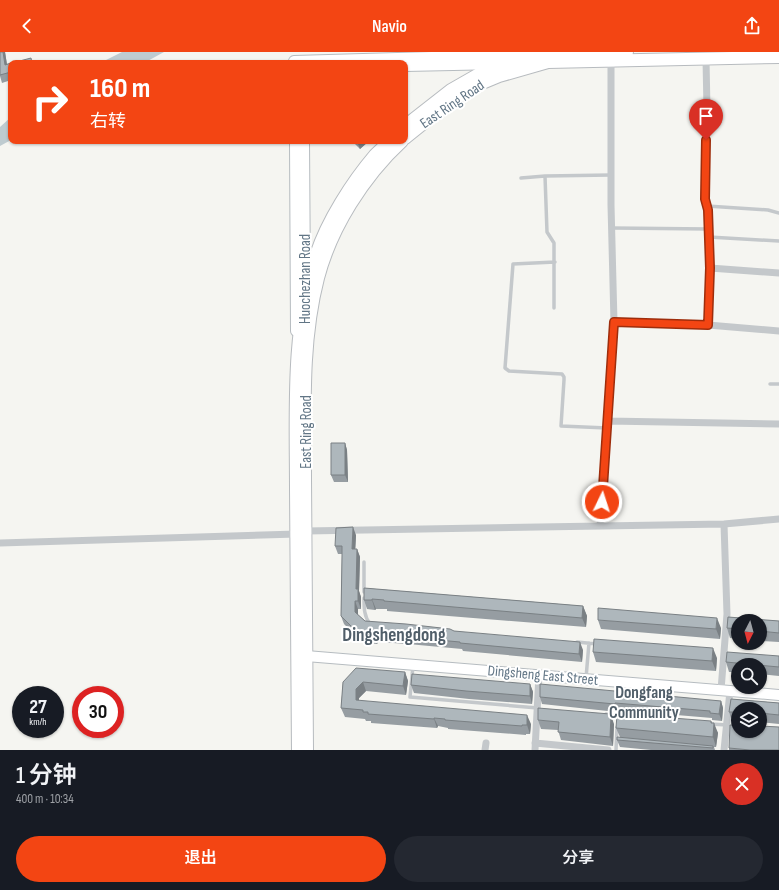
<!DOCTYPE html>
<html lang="zh">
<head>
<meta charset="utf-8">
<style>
  :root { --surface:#171b24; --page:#242831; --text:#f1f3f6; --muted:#9ea1a6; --accent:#f34513 }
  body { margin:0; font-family:"Sofia Sans Condensed","Noto Sans SC",sans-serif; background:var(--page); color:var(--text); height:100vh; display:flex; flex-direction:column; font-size:15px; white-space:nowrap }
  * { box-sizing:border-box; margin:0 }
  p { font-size:13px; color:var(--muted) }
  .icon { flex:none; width:22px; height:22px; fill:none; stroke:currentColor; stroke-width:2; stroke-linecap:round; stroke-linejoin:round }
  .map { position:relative; height:698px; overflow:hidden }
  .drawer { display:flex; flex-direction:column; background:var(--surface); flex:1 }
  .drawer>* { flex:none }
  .banner { position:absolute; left:8px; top:8px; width:400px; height:84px; border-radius:8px; box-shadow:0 1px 3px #0004; background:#f34513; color:#fff; overflow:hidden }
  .needle { width:26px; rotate:186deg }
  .buttons { position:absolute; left:731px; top:562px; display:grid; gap:8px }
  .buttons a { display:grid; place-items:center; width:36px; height:36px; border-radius:50%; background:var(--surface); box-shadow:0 1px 3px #0004; font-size:20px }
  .speed { position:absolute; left:12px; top:634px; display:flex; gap:8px; font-size:20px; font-weight:700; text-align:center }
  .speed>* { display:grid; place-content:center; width:52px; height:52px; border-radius:50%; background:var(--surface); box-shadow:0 1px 3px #0004; line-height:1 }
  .speed small { font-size:10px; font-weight:400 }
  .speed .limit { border:6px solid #d22; background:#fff; color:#111 }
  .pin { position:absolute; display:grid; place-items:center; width:34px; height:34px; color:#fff; margin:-41px -17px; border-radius:50% 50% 50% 0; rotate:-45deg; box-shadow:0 0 4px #0007 }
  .pin .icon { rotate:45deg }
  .me { position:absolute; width:44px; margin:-22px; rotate:4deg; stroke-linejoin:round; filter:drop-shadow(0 0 3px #0008) }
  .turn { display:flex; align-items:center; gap:14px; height:84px; padding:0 16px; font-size:18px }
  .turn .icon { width:52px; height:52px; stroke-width:2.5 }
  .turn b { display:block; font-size:28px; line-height:34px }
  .round { display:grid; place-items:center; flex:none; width:42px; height:42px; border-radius:21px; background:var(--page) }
  .headline { display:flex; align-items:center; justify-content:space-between; height:68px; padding:0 16px }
  h1 { font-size:24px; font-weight:600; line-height:30px }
  .button { display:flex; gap:8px; margin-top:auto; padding:8px 16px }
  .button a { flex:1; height:46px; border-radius:24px; background:var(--accent); color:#fff; font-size:16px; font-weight:600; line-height:46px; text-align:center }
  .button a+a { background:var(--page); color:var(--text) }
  header { display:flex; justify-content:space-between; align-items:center; height:52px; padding:0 16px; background:var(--accent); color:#fff; font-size:18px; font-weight:600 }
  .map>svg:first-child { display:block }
  .water { fill:#becbd0 }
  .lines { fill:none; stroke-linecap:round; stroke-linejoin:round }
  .secondary-casing { stroke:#b6bcc0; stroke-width:12 }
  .primary-casing { stroke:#b7bbbf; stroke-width:14 }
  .lane { stroke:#c4c8cb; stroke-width:3.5 }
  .street { stroke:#c4c8cb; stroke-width:7 }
  .secondary { stroke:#fff; stroke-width:10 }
  .primary { stroke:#fff; stroke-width:12 }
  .wall { fill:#969da2 }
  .shaded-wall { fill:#7a8084 }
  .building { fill:#aeb7bc; stroke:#7a8084 }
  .route-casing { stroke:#9e2d0c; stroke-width:10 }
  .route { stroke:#f34513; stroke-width:7 }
  .labels { text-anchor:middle; stroke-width:4; stroke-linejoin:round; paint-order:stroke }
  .street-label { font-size:15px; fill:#617585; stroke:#fff }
  .quarter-label { font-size:17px; font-weight:bold; fill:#505e69; stroke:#fff }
  .district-label { font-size:19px; font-weight:bold; fill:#505e69; stroke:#fff }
</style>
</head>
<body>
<header><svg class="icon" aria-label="back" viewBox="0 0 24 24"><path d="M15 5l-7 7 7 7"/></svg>Navio<svg class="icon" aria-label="share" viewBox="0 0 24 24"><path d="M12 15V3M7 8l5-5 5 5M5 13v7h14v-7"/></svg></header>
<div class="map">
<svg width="779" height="698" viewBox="0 0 779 698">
  <rect width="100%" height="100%" fill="#f5f5f1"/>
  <path class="water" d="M122,0H164L144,11H100Z
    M11,65V88L0,94V75Z"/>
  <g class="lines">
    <defs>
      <path id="secondary" d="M294,9L535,2
        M405,14L501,12
        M295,89L296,279
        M304,89L305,234
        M306,604L779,643"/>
      <path id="primary" d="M405,74L451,38L479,22L496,15L547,2L627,0
        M405,86L446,53L475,34L499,24L548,10L779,5
        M298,698C297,611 297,524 296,437C296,360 291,278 316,203C327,169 352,130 375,103C380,98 385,94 389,89
        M307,698C306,608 306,517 305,427C305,361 301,291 318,226C331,176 364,124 402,89"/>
    </defs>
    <use href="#secondary" class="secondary-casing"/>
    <use href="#primary" class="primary-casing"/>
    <path class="lane" d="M545,124L547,180L554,191V256
      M521,126L545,124L611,123
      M707,154L768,158L779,161
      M612,176L709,177
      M709,185L779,189
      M555,210L513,212L505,316L509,319L562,322L564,325V328L561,374L607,376
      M770,332H779
      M364,540V510
      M364,546C364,556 364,564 370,572
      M577,590L597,592
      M413,614L410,645L538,656
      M586,626L589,591
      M606,662L621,664
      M711,672L727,673
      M616,698L617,675"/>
    <path class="street" d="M706,7L707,58L705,147L708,158L710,216L708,273
      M710,216L779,221
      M614,270L708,273L779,279
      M608,369L779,372
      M600,474L614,270L611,153V9
      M306,479L724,472L779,467
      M0,491L297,482
      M721,638L727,562L724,472
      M535,691L608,698
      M485,698L486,691
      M535,698L539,623
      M724,698L730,639"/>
    <use href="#secondary" class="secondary"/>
    <use href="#primary" class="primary"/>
  </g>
  <path class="wall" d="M0,0H5L7,12L11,11V28L2,31L0,24Z
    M352,89H369L360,97Z
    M345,391L347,398L348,430H334L331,423Z
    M356,483L355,497H357L360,505L359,539L361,545V557H358V563L365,569L454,579L583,598L582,610L463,599L462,597L408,592L378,590L377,592L362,590L344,572L341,564L342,502H338L335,494Z
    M364,536L583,554L587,564L586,575L387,559V557H376L375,558L367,557L364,548Z
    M728,565L779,569V590L760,589V569H738V587L730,586L727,576Z
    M598,568L721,576L720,587L601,577Z
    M593,600L717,606L716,619L596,610Z
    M779,604V624L760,622V613H738V620H729L726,610Z
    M405,620L408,629L406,643L366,639L359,646V649L531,672L530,682H526V683L448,677V676L438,674L437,676L371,671V669H366L365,667L345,665L341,656L343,630Z
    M530,632L533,640L532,652L469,647L414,641L411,633Z
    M540,645L721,649L723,656L722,669L712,668V666L617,658V660L542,652Z
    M731,647L779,651V672L760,670V657H738V669H732L729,660Z
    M538,668L614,672L613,694L561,688L558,678L541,677Z
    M711,669L718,681L716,695H714L715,698H651L620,695L617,688L620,685L616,676Z
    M729,696L779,698H729Z"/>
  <path class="shaded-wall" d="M3,0H5L8,20L5,13Z
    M357,89H369L360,97Z
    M345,391L347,398L348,430L345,423Z
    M353,475L356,483L355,505L352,497Z
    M357,497L360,505L359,539L361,545V557L358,549L356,537Z
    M372,547L376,557L375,558L372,548Z
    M355,549L358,557V567L355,560Z
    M583,554L587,564L586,575L582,566Z
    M717,566L721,576L720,587L716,577Z
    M375,582L378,590L377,592L375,584Z
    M580,590L583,598L582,610L579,602Z
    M713,596L717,606L716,619L712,609Z
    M405,620L408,629L406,643L403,634Z
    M363,630L366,639L359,646V657L356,648V637Z
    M530,632L533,640L532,652L530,644Z
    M721,649L723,656L722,669L719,662Z
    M527,663L531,672L530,682L527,673Z
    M611,663L614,672L613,694L610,685Z
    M434,666L438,674L437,676L434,667Z
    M711,669L714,677V671L718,681L716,695L713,685Z"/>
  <path class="building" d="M0,0H3L5,13L11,11V20L0,23Z
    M31,6L32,11H12Z
    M331,391H345V423H331Z
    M353,475L352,497H357L356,537H358V549H355V560L365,569L406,572L450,577L454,579L580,590L579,602L460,591V590L405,585L375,582V584L359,582L341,564L342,504V494H335L336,476Z
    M364,536L583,554L582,566L384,549V548L372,547V548H364Z
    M598,556L717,566L716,577L598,568Z
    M728,565L779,569V581L760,579V569H738V577L727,576Z
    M594,587L713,596L712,609L593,600Z
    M727,600L779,604V615L726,610Z
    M356,616L405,620L403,634L363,630L356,637V648L527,663V673H522V674L445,668V667L434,666V667L368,662V660H363V658L341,656L343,630Z
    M412,622L530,632V644L466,639L411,633Z
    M540,632L721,649L719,662L710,661V659L615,651V652L540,645Z
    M731,647L779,651V663L760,661V657H738V660H729Z
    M538,656L610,662L611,663L610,685L558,680L559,670L538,668Z
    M621,662L711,669V671H714L713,685L616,676L617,663L621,664Z
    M734,672H738V679H760V674L779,675V698H750L729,696L730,673H734Z
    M617,685L713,694V696L617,688Z"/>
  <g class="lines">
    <defs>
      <path id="route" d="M602,450L614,270L708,273L710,216L708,158L705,147L706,88"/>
    </defs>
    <use href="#route" class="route-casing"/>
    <use href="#route" class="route"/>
  </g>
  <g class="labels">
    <g class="street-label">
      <text transform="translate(452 52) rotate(-34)" y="5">East Ring Road</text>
      <text transform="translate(305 227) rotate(-90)" y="5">Huochezhan Road</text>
      <text transform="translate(306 380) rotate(-90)" y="5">East Ring Road</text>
      <text transform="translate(543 623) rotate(5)" y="5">Dingsheng East Street</text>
    </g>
    <g class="quarter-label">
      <text x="644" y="646">Dongfang<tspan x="644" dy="20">Community</tspan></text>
    </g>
    <g class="district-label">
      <text x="394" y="589">Dingshengdong</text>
    </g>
  </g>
</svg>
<div class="buttons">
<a><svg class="needle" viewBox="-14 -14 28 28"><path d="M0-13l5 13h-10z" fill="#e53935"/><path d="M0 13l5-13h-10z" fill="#9ea1a6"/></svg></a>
<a><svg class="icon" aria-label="search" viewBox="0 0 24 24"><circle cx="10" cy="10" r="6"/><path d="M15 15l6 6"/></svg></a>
<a><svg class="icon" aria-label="layers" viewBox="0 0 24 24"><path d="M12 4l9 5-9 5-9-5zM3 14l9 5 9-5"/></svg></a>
</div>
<div class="speed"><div>27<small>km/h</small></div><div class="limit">30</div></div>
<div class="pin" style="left:706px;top:88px;background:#d93025"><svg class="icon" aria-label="arrive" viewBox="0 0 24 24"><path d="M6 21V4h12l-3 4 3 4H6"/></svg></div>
<svg class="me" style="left:602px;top:450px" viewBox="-20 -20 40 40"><circle r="17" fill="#f34513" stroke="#fff" stroke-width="3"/><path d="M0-11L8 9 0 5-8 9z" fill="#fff"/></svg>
<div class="banner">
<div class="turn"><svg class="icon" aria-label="right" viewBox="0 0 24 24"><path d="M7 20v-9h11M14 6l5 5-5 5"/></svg><div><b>160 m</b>右转</div></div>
</div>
</div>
<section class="drawer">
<div class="headline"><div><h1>1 分钟</h1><p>400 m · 10:34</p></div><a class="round" style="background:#d93025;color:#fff"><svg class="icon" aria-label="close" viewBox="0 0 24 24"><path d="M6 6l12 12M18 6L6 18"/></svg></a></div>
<div class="button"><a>退出</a><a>分享</a></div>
</section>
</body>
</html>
